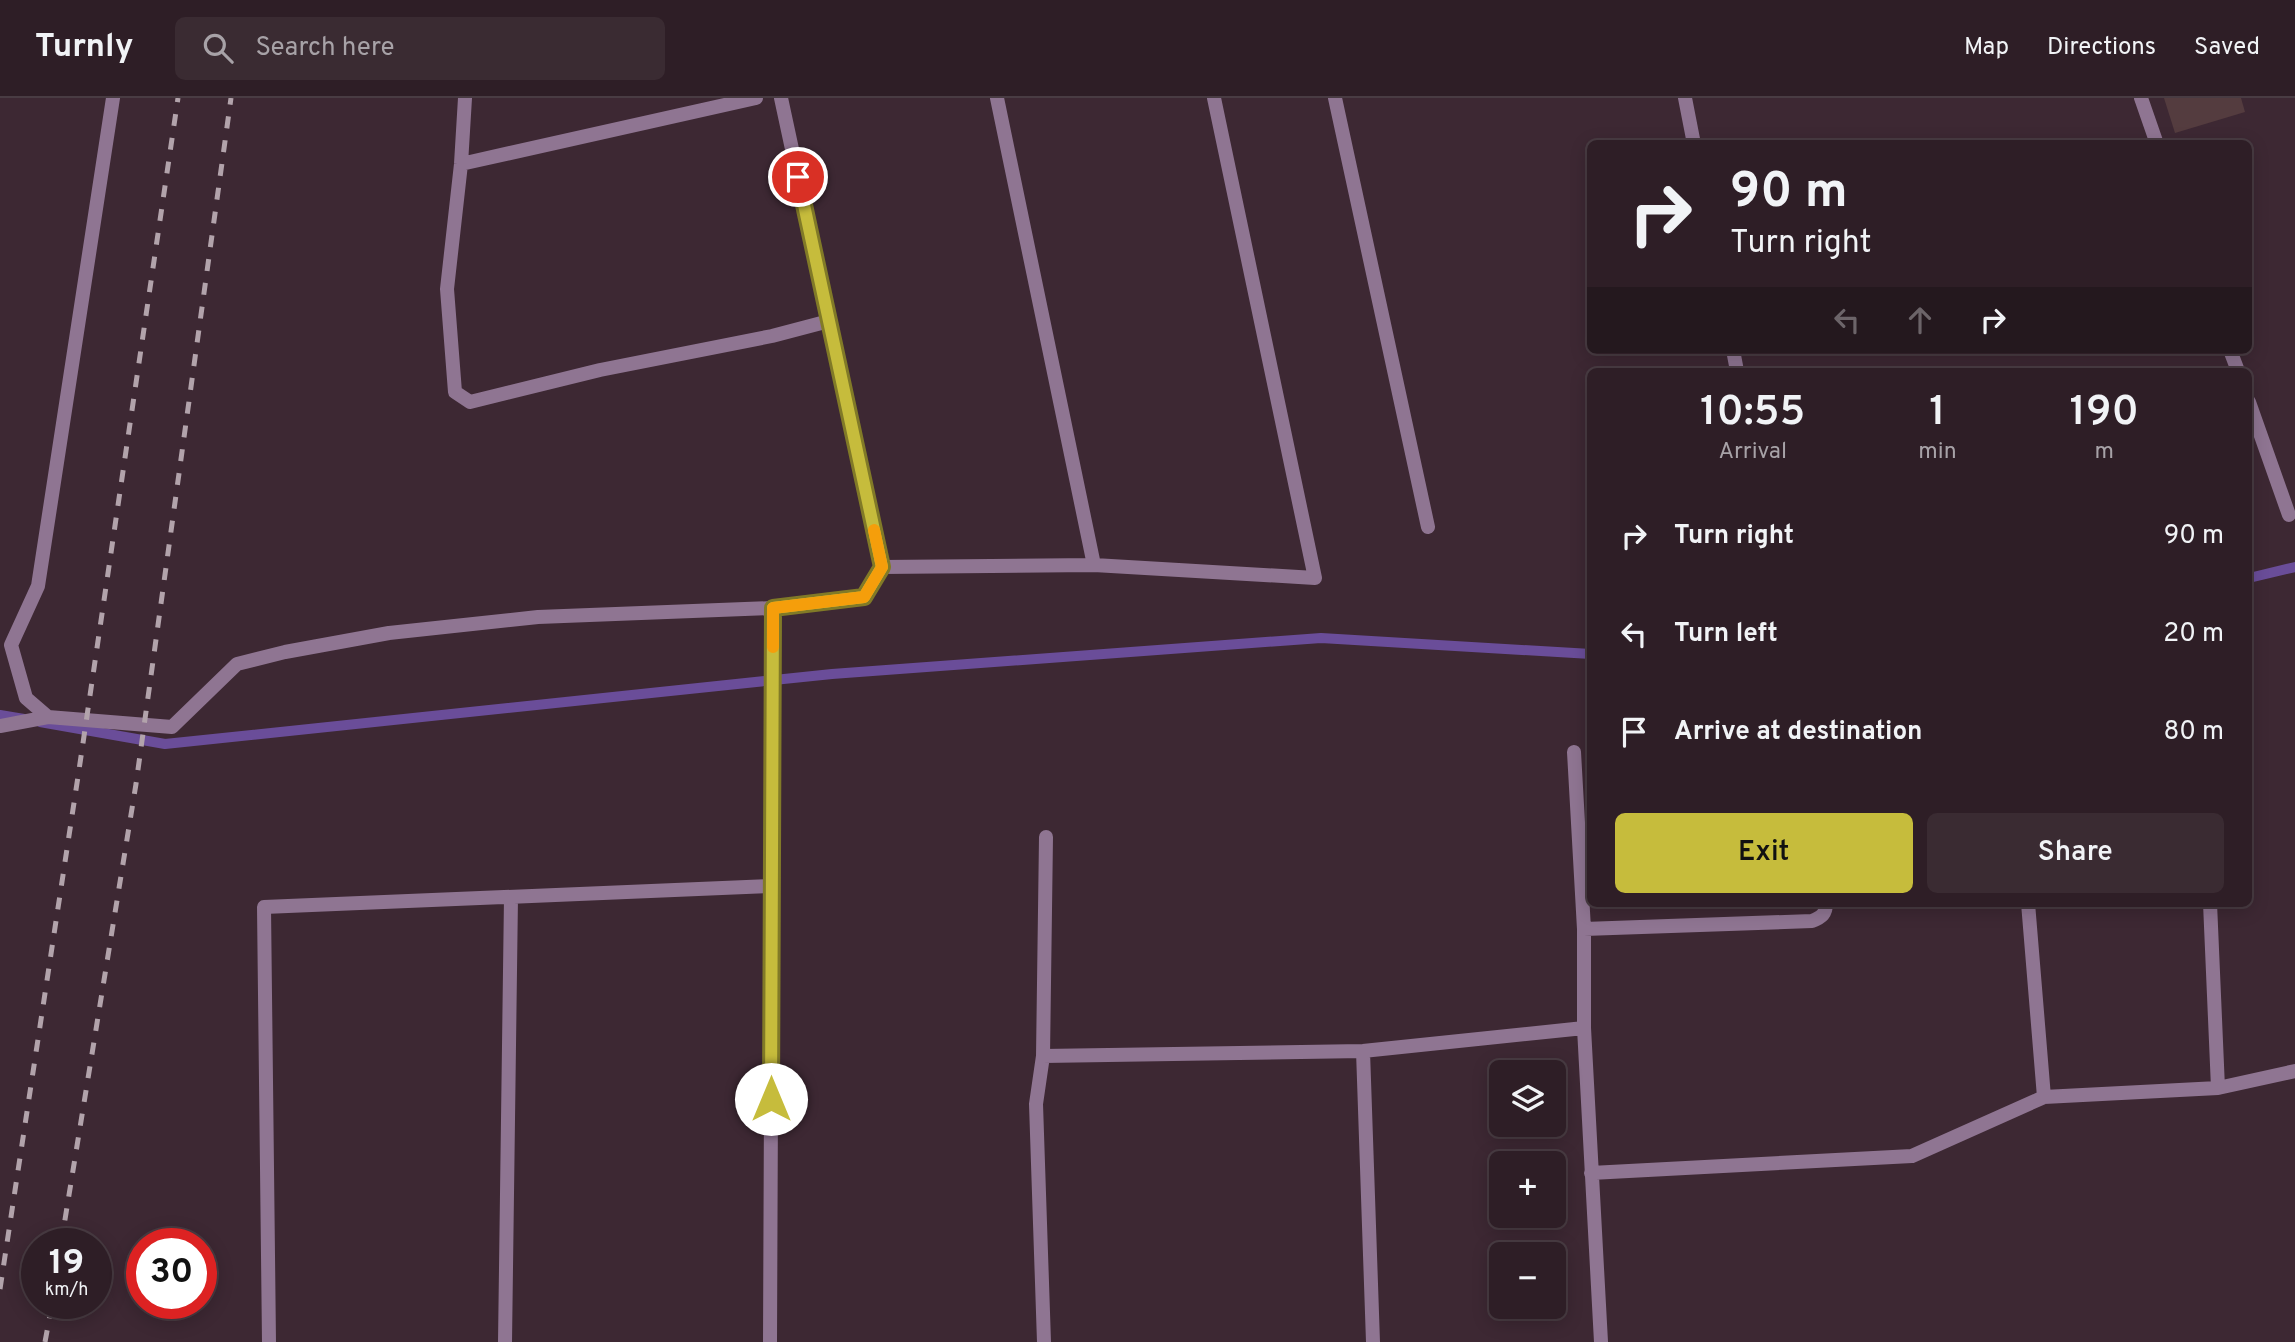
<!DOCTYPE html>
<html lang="en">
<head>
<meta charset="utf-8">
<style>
  :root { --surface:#2e1e26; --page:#3a2b32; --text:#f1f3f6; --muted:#a7a2a7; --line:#493c43; --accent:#c6bc3c }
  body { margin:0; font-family:Overpass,sans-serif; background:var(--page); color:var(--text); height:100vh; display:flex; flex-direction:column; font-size:26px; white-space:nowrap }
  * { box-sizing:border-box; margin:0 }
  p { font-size:23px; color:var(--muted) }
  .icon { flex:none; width:38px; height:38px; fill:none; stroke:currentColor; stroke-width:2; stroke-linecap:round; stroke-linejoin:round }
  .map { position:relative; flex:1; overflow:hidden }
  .side { position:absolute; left:1587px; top:270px; width:665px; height:539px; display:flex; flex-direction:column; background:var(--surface); border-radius:10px; box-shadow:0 4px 18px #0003,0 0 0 2px var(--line) }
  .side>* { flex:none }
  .banner { position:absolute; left:1587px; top:42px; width:665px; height:214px; border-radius:10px; box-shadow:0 4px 18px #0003,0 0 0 2px var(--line); background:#2e1e26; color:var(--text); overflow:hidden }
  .buttons { position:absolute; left:1489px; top:962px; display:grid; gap:14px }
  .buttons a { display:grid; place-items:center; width:77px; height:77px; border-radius:10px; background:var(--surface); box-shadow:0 4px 18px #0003,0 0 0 2px var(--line); font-size:35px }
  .speed { position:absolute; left:21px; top:1130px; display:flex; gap:14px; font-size:35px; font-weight:700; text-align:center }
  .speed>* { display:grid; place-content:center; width:91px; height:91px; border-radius:50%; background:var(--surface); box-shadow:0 4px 18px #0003,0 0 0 2px var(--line); line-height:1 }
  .speed small { font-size:18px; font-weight:400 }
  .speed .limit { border:10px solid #d22; background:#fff; color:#111 }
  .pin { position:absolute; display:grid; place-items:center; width:60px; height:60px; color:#fff; margin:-30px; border:4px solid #fff; border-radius:50%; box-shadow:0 2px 7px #0007 }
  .me { position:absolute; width:77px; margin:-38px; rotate:0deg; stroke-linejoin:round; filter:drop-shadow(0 0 5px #0008) }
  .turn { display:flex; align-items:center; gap:24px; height:147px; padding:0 28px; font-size:32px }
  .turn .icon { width:91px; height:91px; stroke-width:2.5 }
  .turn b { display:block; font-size:49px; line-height:60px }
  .lanes { display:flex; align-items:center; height:66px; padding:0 28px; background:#0003; justify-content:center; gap:35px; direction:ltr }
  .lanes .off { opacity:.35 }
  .eta { display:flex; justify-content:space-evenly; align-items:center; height:119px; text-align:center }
  .eta b { font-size:42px; font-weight:600; line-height:49px }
  .primary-button { display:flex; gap:14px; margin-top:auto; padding:14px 28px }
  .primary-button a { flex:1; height:80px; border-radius:10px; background:var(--accent); color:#111; font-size:28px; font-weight:600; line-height:80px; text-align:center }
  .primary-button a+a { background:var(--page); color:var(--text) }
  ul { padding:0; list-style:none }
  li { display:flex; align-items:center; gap:21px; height:98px; padding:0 28px }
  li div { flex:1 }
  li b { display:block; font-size:26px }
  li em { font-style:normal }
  header { display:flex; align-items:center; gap:42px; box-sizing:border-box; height:98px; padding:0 35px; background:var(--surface); border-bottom:2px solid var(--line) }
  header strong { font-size:33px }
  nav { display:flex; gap:38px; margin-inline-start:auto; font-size:24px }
  .search { width:490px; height:63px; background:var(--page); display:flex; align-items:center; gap:18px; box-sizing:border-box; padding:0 24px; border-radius:10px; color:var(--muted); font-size:26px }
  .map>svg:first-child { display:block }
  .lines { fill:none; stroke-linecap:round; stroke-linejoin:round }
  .stream { stroke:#6a4d99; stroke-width:10 }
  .building { fill:#543c3f }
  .minor { stroke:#8f7592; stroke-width:14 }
  .rail { stroke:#b2a3ab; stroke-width:5; stroke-dasharray:12 12; stroke-linecap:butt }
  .route-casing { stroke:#817a27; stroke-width:18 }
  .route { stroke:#c6bc3c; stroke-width:12 }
  .slow { stroke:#f59e0b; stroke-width:12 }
</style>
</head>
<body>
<header>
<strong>Turnly</strong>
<div class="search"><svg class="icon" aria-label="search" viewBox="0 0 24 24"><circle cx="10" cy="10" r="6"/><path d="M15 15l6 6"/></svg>Search here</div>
<nav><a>Map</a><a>Directions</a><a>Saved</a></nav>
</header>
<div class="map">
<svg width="2295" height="1244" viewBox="0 0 2295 1244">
  <rect width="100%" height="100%" fill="#3d2833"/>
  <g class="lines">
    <path class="stream" d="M2249,480L2295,469
      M0,617L24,621
      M40,624L165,646L832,576L1321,540L1591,556"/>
  </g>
  <path class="building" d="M2164,0H2241L2245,14L2175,35Z"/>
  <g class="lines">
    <path class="minor" d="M113,0L38,488L11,547L26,600L48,619L172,629L237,566L285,554L389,535L538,519L773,510L770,1244
      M465,0L461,66L447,191L455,294L470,304L600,272L772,238L829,223
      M997,0L1094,467
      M1335,0L1428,429
      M1685,0L1694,46
      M2141,0L2157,46
      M461,66L756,0
      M1733,252L1737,273
      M2230,252L2238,273
      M2249,304L2289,417
      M882,469L1094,467L1315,480L1214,0
      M773,510L864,499L882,469L781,0
      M0,628L48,619
      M1574,654L1584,831V930L1601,1244
      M2028,805L2044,999
      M2210,805L2218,990
      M1584,831L1812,823C1822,819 1826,816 1826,805
      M1363,953L1373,1244
      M1043,958L1046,739
      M1591,1075L1912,1058L2044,999L2218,990L2295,973
      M269,1244L264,809L772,788
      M505,1244L511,799
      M1044,1244L1036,1006L1043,958L1363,953L1584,930"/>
    <path class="rail" d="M61,1146L136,686L231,0
      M0,1191L79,672L178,0
      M45,1244L52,1206"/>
  </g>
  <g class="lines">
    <defs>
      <path id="route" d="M771,1001L773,510L864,499L882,469L798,79"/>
    </defs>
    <use href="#route" class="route-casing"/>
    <use href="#route" class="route"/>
    <path class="slow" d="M773,549V510L864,499L882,469L874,432"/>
  </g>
</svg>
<div class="buttons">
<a><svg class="icon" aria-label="layers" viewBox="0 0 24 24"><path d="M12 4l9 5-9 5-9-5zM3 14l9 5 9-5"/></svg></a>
<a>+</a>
<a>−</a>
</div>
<div class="speed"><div>19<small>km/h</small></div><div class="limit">30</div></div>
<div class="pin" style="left:798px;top:79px;background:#d93025"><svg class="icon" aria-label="arrive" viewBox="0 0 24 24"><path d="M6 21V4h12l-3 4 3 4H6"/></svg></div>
<svg class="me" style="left:771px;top:1001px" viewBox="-20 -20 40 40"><circle r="19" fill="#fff"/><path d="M0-13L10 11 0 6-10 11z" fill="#c6bc3c"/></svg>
<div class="banner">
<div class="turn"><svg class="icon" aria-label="right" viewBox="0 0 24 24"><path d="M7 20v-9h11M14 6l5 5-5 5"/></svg><div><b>90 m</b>Turn right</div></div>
<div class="lanes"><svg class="icon off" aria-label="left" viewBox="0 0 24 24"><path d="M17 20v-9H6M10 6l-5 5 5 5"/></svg><svg class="icon off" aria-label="ahead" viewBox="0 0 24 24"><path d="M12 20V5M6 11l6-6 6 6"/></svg><svg class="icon" aria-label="right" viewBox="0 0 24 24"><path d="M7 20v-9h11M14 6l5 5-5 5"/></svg></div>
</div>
<section class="side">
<div class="eta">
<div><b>10:55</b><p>Arrival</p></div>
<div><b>1</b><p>min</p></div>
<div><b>190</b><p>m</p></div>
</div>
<ul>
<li><svg class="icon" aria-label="right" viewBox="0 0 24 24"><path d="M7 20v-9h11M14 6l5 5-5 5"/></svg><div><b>Turn right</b></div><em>90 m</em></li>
<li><svg class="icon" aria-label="left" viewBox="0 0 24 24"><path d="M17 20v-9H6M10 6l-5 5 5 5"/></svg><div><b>Turn left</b></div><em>20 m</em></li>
<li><svg class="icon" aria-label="arrive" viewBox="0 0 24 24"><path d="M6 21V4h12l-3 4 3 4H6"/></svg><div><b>Arrive at destination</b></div><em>80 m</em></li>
</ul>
<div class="primary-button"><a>Exit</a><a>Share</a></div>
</section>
</div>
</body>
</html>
